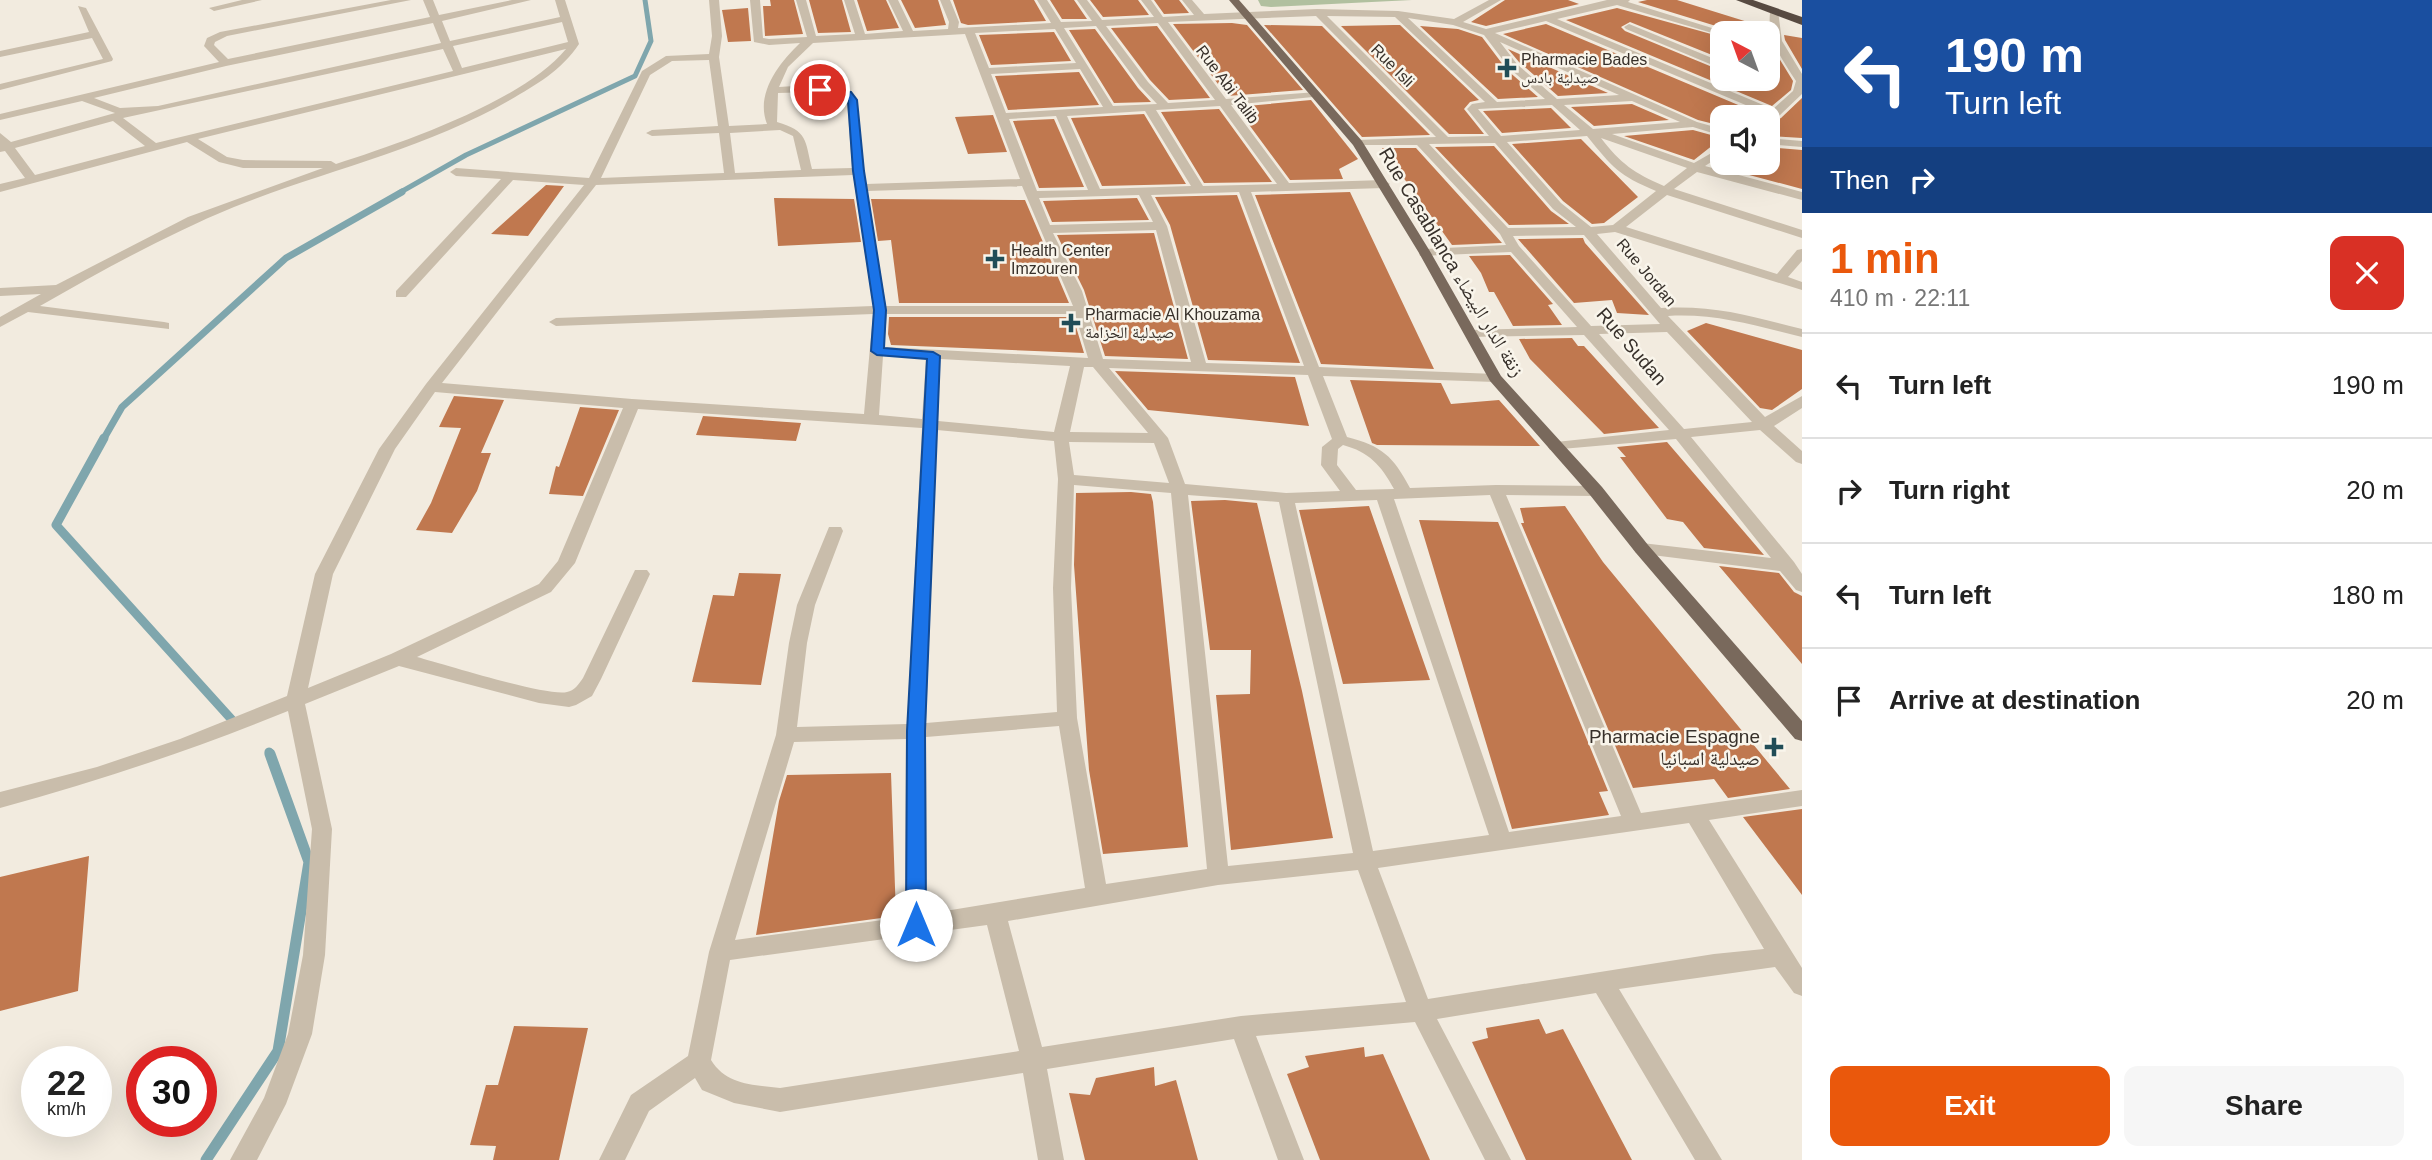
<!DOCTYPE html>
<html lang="en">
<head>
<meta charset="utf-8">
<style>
  :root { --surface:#fff; --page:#f6f6f6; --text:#222; --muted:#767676; --line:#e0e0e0; --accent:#ea580c }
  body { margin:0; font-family:Arial,"Noto Naskh Arabic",sans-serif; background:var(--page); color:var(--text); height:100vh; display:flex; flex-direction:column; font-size:26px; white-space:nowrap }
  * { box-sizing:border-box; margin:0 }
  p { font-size:23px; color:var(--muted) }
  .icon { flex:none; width:38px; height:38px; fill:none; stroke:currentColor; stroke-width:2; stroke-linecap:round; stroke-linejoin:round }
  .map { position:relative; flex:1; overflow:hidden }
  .details { display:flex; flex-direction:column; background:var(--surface); width:630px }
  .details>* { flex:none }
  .top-card { background:#1a4fa0; color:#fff; overflow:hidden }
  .needle { width:46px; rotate:319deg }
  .tools { position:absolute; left:1710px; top:21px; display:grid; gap:14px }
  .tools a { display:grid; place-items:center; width:70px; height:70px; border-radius:14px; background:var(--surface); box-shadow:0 7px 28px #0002; font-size:35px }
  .speed { position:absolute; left:21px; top:1046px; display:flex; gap:14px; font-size:35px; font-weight:700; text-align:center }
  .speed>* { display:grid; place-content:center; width:91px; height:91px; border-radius:50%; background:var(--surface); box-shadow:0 7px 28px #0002; line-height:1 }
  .speed small { font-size:18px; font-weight:400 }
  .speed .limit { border:10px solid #d22; background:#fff; color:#111 }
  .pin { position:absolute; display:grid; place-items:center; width:60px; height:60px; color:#fff; margin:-30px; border:4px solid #fff; border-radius:50%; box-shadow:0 2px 7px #0007 }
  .me { position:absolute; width:77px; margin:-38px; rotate:0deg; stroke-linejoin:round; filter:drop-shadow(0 0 5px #0008) }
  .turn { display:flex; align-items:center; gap:24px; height:147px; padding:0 28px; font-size:32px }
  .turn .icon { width:91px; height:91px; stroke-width:2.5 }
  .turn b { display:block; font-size:49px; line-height:60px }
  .then { display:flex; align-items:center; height:66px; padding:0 28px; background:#0003; gap:14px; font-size:26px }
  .round { display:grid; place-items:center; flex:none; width:74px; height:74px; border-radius:14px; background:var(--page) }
  .overview { display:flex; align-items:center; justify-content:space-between; height:119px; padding:0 28px }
  h1 { font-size:42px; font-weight:600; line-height:52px; color:var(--accent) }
  .primary-button { display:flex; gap:14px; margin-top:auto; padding:14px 28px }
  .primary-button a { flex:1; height:80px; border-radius:14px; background:var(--accent); color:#fff; font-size:28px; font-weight:600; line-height:80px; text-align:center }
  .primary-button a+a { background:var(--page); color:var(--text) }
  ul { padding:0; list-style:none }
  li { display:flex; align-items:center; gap:21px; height:105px; padding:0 28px; border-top:2px solid var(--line) }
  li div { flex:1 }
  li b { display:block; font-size:26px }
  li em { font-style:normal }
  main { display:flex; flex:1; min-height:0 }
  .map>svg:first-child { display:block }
  .green { fill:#b1c09f }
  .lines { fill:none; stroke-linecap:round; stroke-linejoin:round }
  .stream-far3 { stroke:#7fa6ad; stroke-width:5 }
  .stream-far2 { stroke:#7fa6ad; stroke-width:7 }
  .stream-far1 { stroke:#7fa6ad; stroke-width:9 }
  .stream { stroke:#7fa6ad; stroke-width:11 }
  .building { fill:#c0784f }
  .minor { fill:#c9bdab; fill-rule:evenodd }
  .major { fill:#79695c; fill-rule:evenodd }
  .highway { fill:#584b42; fill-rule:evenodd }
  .route { fill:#1a73e8; stroke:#114b97; stroke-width:2 }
  .poi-dot { fill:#214d57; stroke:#f9f5eb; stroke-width:2.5 }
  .labels { text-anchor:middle; stroke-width:5; stroke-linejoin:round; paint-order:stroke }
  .far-poi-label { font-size:16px; fill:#37302a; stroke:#f9f5eb; text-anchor:start }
  .far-street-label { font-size:16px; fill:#37302a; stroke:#f9f5eb }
  .street-label { font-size:19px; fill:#37302a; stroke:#f9f5eb }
  .poi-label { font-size:19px; fill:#37302a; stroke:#f9f5eb; text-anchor:end }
</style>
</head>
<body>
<main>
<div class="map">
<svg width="1802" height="1160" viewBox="0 0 1802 1160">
  <rect width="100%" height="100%" fill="#f2ebdf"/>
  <path class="green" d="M1258,0H1412L1271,7L1261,6Z"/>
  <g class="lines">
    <path class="stream-far3" d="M399,193L466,155L635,76L651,41L645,0"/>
    <path class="stream-far2" d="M103,440L122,407L286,258L402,192"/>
    <path class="stream-far1" d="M104,438L56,525L233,721
      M269,752L271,756"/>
    <path class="stream" d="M206,1160L278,1051L309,862L270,754"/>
  </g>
  <path class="building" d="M770,0H794L803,34L765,36L763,6H771Z
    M809,0H842L851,32L818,33Z
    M857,0H886L899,28L867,31Z
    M901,0H938L946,25L915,28Z
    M953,0H1034L1046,21L968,25L961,23Z
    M1050,0H1074L1087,19H1062Z
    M1090,0H1138L1149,15L1103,17Z
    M1154,0H1179L1189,13L1164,14Z
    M1505,0H1568L1579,4L1486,26L1471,22Z
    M1647,0H1677L1767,28V33H1730L1729,30L1638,2Z
    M748,8L751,41L728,42L722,10Z
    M1617,8L1722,37V59L1630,22L1621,27L1625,31L1722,71V79H1744L1768,89V33L1774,50L1793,81L1791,90L1772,106L1566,20Z
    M1232,23L1247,25L1303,90L1227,96L1173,24Z
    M1546,24L1762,115L1761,117H1722V126L1698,120L1503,34Z
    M1264,25L1322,26L1430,135L1362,137Z
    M1394,25H1400L1479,100L1470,102L1464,109L1484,134H1449L1341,26Z
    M1157,26L1210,98L1169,100L1150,80L1111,28Z
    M1420,26L1458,29L1482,37L1507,70L1538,97L1498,99Z
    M1095,29L1138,88L1151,102L1114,103L1069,30Z
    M1054,32L1071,61L991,65L979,35Z
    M1784,35L1802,38V69L1785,40Z
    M1508,49L1608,93L1558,96L1519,62Z
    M1079,72L1099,105L1008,110L995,76Z
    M1802,98V138L1768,136V125L1781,118Z
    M1311,100L1358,159L1339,169L1343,179L1290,180L1236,107Z
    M1632,104L1669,120L1594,126L1571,107Z
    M1551,108L1571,128L1502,133L1483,111Z
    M1219,109L1272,182L1204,183L1161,112Z
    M1144,114L1186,184L1102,186L1071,118Z
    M993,115L1007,152L968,154L955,117Z
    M1054,119L1084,187L1039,188L1013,121Z
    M1693,130L1722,138V144L1715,148L1713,145L1694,160L1624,136Z
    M1581,139L1638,197L1604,223L1592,224L1563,201L1512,144Z
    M1494,146L1551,211L1569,224L1509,225L1435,147Z
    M1768,147L1802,150V189L1723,168L1719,160L1722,158V163H1768Z
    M1382,148H1416L1502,243L1452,245Z
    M546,185L564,186L528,236L491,234Z
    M1350,192L1434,369L1321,364L1255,195Z
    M1237,195L1300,363L1208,360L1170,225L1155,197Z
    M774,198L854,199L861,242L778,246Z
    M1137,198L1149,220L1052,222L1043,201Z
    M871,199L1025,200L1069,303H899L891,240L878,241Z
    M1154,233L1188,359L1105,356L1084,290L1057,235Z
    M1583,238L1585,243L1649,315L1617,313L1612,300L1574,303L1518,239Z
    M1510,255L1553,304L1548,305L1562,325L1513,326L1494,292H1489L1481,273L1469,256Z
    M889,317H1073L1084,353L891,345L888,334Z
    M1706,323L1802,350V389L1772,410L1760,408L1687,331Z
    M1572,338L1578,346H1584L1659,428L1604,434L1530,359L1519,339Z
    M1115,371L1295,377L1309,426L1148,410Z
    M1350,380L1441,383L1451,404L1499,400L1540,446L1377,445L1372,443Z
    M454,396L504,400L481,453H491L477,491L452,533L416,530L431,503L461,428L439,427Z
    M580,407L619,410L583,496L549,494L556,466L559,467Z
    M703,416L801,423L796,441L696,435Z
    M1667,442L1764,555L1704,548L1683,522L1667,519L1620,457H1626L1617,447Z
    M1131,492L1151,494L1153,502L1188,847L1103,854L1089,770L1074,565L1076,493Z
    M1225,500L1257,503L1302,691L1333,838L1231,850L1216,695L1250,694L1251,650H1210L1191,501Z
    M1369,506L1430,680L1343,684L1299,510Z
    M1565,506L1603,562L1790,789L1728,798L1714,779L1633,788L1521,523H1524L1520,508Z
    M1419,520L1498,522L1608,791L1599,792L1609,815L1512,829Z
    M1719,566L1779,573L1794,592L1802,596V664Z
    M739,573L781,574L761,685L692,682L713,595L734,596Z
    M891,773L896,916L756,935L779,801L787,775Z
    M1802,809V895L1743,817Z
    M89,856L78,991L0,1011V877Z
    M1539,1019L1546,1034L1563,1029L1632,1160H1526L1472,1042L1488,1038L1486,1028Z
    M514,1026L588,1028L559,1160H493L496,1146L470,1145L486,1085H498Z
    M1364,1047L1365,1057L1383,1054L1430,1160H1320L1287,1074L1309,1067L1305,1056Z
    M1154,1067L1155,1086L1176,1080L1198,1160H1085L1069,1093L1090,1095L1096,1078Z"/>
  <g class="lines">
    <path class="minor" d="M242,0H262L214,11L209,8Z
      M391,0H411L227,36L215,42L214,45L228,59L430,17L423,0H433L439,15L512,0H531L442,21L450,41L560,17L555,0H565L579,44C562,70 536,85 510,100C423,150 326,170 234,207C166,235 103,270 40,306L164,322L169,323V329L28,312L0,327V317L41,294L0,296V288L56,285L188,217L323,168H243L219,162L187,142L0,192V184L25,178L5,151L0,152V133L11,142L115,113L82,101L0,120V114L219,62L204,46L207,38L220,32ZM562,22L568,42L462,68L453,46ZM433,23L441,43L158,106L120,108L94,98L226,66ZM443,49L453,71L156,143L123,118ZM566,49C522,102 401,143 336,164L331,161L243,160L227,157L198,139ZM113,121L145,146L35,175L15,148Z
      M709,0H719L722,36L719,57L729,126L767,124C755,94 779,63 800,43L769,45L754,42L750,0H760L763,38L769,39L807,37L796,0H806L816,36L855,34L844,0H854L865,34L903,31L888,0H898L913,31L948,29L949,22L940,0H950L959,22L958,28L1051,23L1037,0H1047L1061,22L1092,21L1077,0H1087L1102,20L1154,17L1141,0H1151L1163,17L1194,15L1182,0H1192L1204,14L1317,9L1398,11L1454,19L1489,0H1501L1463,22L1486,29L1607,0H1630L1628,2L1728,33L1719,35L1617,5L1557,19L1773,109L1793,91L1796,81C1782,59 1767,40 1770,13L1778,11L1782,41L1802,74V94L1779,116L1768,122V117H1764L1767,114L1546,21L1495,33L1697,122L1722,129V136L1693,127L1612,134L1694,163L1722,147V155L1705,166L1802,192V200L1697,172L1674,189L1802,230V238L1667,195L1626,227L1777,274L1797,250L1802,249V261L1788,277L1802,282V290L1615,232L1597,234L1661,308C1716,305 1750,316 1802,329V337C1757,326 1715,313 1668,316L1765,417L1802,396V408L1774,426L1802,451V464L1796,462L1760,430L1691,437L1794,562L1802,574V592L1796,590L1780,571L1636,553L1633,549L1642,543L1771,558L1676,439L1550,450L1548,447L1550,444L1556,442L1669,430L1584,335L1466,337V331L1471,330L1577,327L1511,252L1420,256L1419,253L1425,249L1506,245L1500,234L1417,145H1354L1352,143L1358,140L1436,137L1316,16L1168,22L1226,99L1317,92V96L1313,97L1231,105L1289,183L1384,180L1390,184L1384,188L1251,192L1319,367L1495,374L1502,378L1495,382L1323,376L1347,437C1382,446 1393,456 1410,488L1496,485L1596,486L1604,491L1596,496L1506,495L1641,813L1802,790V806L1709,820L1802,968V996L1794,993L1775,967L1619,989L1722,1160H1695L1596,993L1437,1019L1511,1160H1485L1415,1022L1256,1036L1304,1160H1278L1234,1039L1047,1069L1064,1160H1038L1023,1073L780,1112L734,1103L702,1090L695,1078L649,1111L625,1160H599L631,1095L688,1056L709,952L776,735L789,643L797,605L829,527H841L843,531L815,605L807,643L797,727L907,724L922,428L638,409L575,563L551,592L417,657C443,664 548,697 567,692C574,691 579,684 583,678L635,570H647L650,574L601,679L592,696L576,705L569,707L539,703L399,666L305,704L332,829L325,955L312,1034L286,1104L257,1160H230L264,1098L288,1034L303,955L312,829L288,711C192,750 99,781 0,808V792L97,767L180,739L287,696L315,574L379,449L426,384L584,185L513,180L406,297H396V291L501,179L456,176L450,172L456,168L589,178L642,71L666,56L709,54L712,36ZM1327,16L1395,17L1485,102L1472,104L1467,109L1489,136L1448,137ZM1408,18L1453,25L1484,35L1509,68L1545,99L1497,102ZM1158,23L1215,100L1168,103L1148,82L1106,26ZM1096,26L1140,86L1157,104L1113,106L1064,28ZM1055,29L1076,63L989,68L975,33ZM965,34L1020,179L866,184L856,98C836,81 804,86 779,87L788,67L813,43ZM1500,42L1619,95L1557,99L1517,64ZM709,60L718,126L652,130L646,133L652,136L719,133L724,173L601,178L650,75L672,61ZM1080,69L1103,107L1006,113L991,74ZM815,92L835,94L847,101L852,168L812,169C805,140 808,131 777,122L778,93ZM1632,101L1680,122L1593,129L1564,105ZM1552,105L1580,130L1501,136L1478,109ZM1220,106L1277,184L1203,186L1156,110ZM1145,111L1191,186L1100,189L1067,116ZM1056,116L1088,190L1037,191L1009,119ZM780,130L793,136L801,170L735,173L730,133ZM1587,136C1613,168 1618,175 1656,191L1613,225L1591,227L1561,203L1507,142ZM1601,138L1687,168L1664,186C1634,173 1621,164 1601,138ZM1495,143L1553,209L1576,227L1508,228L1429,144ZM853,175L873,306L556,318L549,322L556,326L873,314L864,414L632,399L442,383L596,185ZM1022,186L1073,306H886L867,191ZM1239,192L1304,366L1206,363L1167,226L1151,195ZM1139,195L1153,222L1050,225L1039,198ZM1156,230L1191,362L1103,359L1082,291L1053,233ZM1584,235L1660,324L1591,326L1519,246L1513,236ZM887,314H1075L1088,358L884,347ZM1667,332L1752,422L1684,429L1599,334ZM883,356L926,358L922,419L879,415ZM940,359L1070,366L1054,432L938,421ZM1084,367H1093L1148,433L1070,432ZM1109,368L1308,375L1332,439L1322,447L1321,465L1340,491L1286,493L1185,484L1168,438ZM435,392L623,408L558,561L539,584L391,654L308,688L333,574L395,449ZM937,430L1054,441L1058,479L1053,588L1057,712L926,723ZM1069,442L1154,443L1169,483L1074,475ZM1343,445C1369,452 1381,465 1394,489L1356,490L1337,465L1338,449ZM1074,485L1171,493L1207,869L1106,884L1077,718L1071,588ZM1188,495L1279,502L1353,853L1228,866ZM1490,495L1621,816L1509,832L1394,499ZM1377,500L1489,835L1373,851L1295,503ZM1059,726L1085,888L927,914L926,737ZM906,739L905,917L735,940L794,742ZM1689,823L1764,949L1714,954L1428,999L1378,868ZM1358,870L1406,1002L1241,1016L1042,1047L1008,921L1218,885ZM987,925L1019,1051L780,1088C754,1085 726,1085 711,1060L730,960Z
      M78,6L86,8L113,59L112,61L0,90V84L103,59L92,38L0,57V51L89,32Z
      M1629,24L1722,62V69L1626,29L1624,27Z
      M1768,138L1802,141V147L1768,144Z"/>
    <path class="major" d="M1229,0H1239L1362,141L1431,253L1501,376L1602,487L1648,545L1802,721V741L1795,739L1636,553L1590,495L1490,381L1419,253L1353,145Z"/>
    <path class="highway" d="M1736,0H1753L1802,17V25Z"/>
  </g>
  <path class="route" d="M820,88L851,92L857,100L864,171L886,310L884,348L933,352L940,356L925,731L926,925L923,931L916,934L909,931L906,925L907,731L927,359L877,355L871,351L874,310L853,171L848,101L839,95L816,93L815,90Z"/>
  <g class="poi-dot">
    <path d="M1503.5 57.5h7v7h7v7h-7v7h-7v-7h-7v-7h7z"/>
    <path d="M991.5 248.5h7v7h7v7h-7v7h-7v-7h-7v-7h7z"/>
    <path d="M1067.5 312.5h7v7h7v7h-7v7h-7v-7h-7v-7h7z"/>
    <path d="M1770.5 736.5h7v7h7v7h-7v7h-7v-7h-7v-7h7z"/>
  </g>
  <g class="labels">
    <g class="far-poi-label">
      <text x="1521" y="65">Pharmacie Bades<tspan x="1521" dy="18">صيدلية بادس</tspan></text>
      <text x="1011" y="256">Health Center<tspan x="1011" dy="18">Imzouren</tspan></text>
      <text x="1085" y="320">Pharmacie Al Khouzama<tspan x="1085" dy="18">صيدلية الخزامة</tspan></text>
    </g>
    <g class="far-street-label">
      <text transform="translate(1393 65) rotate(45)" y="6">Rue Isli</text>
      <text transform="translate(1228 84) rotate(53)" y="6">Rue Abi Talib</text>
      <text transform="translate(1647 272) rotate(50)" y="6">Rue Jordan</text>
    </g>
    <g class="street-label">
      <text transform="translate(1452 262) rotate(59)" y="7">Rue Casablanca زنقة الدار البيضاء</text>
      <text transform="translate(1632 346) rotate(49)" y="7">Rue Sudan</text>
    </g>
    <g class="poi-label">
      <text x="1760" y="743">Pharmacie Espagne<tspan x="1760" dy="22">صيدلية اسبانيا</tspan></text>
    </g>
  </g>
</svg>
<div class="tools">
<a><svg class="needle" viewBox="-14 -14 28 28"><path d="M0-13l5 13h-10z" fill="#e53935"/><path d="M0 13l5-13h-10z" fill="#767676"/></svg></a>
<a><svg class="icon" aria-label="sound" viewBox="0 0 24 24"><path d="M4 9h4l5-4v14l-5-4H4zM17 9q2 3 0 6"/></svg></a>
</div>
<div class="speed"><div>22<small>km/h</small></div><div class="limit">30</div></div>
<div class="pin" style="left:820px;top:90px;background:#d93025"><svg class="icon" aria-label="arrive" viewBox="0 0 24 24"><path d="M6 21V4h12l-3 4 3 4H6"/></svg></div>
<svg class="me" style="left:916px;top:925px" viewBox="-20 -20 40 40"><circle r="19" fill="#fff"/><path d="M0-13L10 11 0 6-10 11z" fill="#1a73e8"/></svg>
</div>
<section class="details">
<div class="top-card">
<div class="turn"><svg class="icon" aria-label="left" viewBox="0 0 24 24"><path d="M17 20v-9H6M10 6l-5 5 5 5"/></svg><div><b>190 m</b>Turn left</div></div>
<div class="then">Then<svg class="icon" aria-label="right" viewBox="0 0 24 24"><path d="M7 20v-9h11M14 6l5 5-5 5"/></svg></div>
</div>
<div class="overview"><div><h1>1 min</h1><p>410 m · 22:11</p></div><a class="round" style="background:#d93025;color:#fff"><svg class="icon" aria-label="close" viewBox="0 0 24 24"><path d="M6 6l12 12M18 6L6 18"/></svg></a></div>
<ul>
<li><svg class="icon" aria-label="left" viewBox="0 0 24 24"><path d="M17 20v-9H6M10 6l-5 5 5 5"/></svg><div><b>Turn left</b></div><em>190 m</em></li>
<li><svg class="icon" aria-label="right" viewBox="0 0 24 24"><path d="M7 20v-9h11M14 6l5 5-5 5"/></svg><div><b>Turn right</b></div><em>20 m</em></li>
<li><svg class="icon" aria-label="left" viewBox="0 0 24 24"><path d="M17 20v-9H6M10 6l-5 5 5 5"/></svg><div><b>Turn left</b></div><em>180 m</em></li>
<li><svg class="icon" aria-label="arrive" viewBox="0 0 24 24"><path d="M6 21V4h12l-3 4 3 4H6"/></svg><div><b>Arrive at destination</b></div><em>20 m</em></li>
</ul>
<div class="primary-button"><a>Exit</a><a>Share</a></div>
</section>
</main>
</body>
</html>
